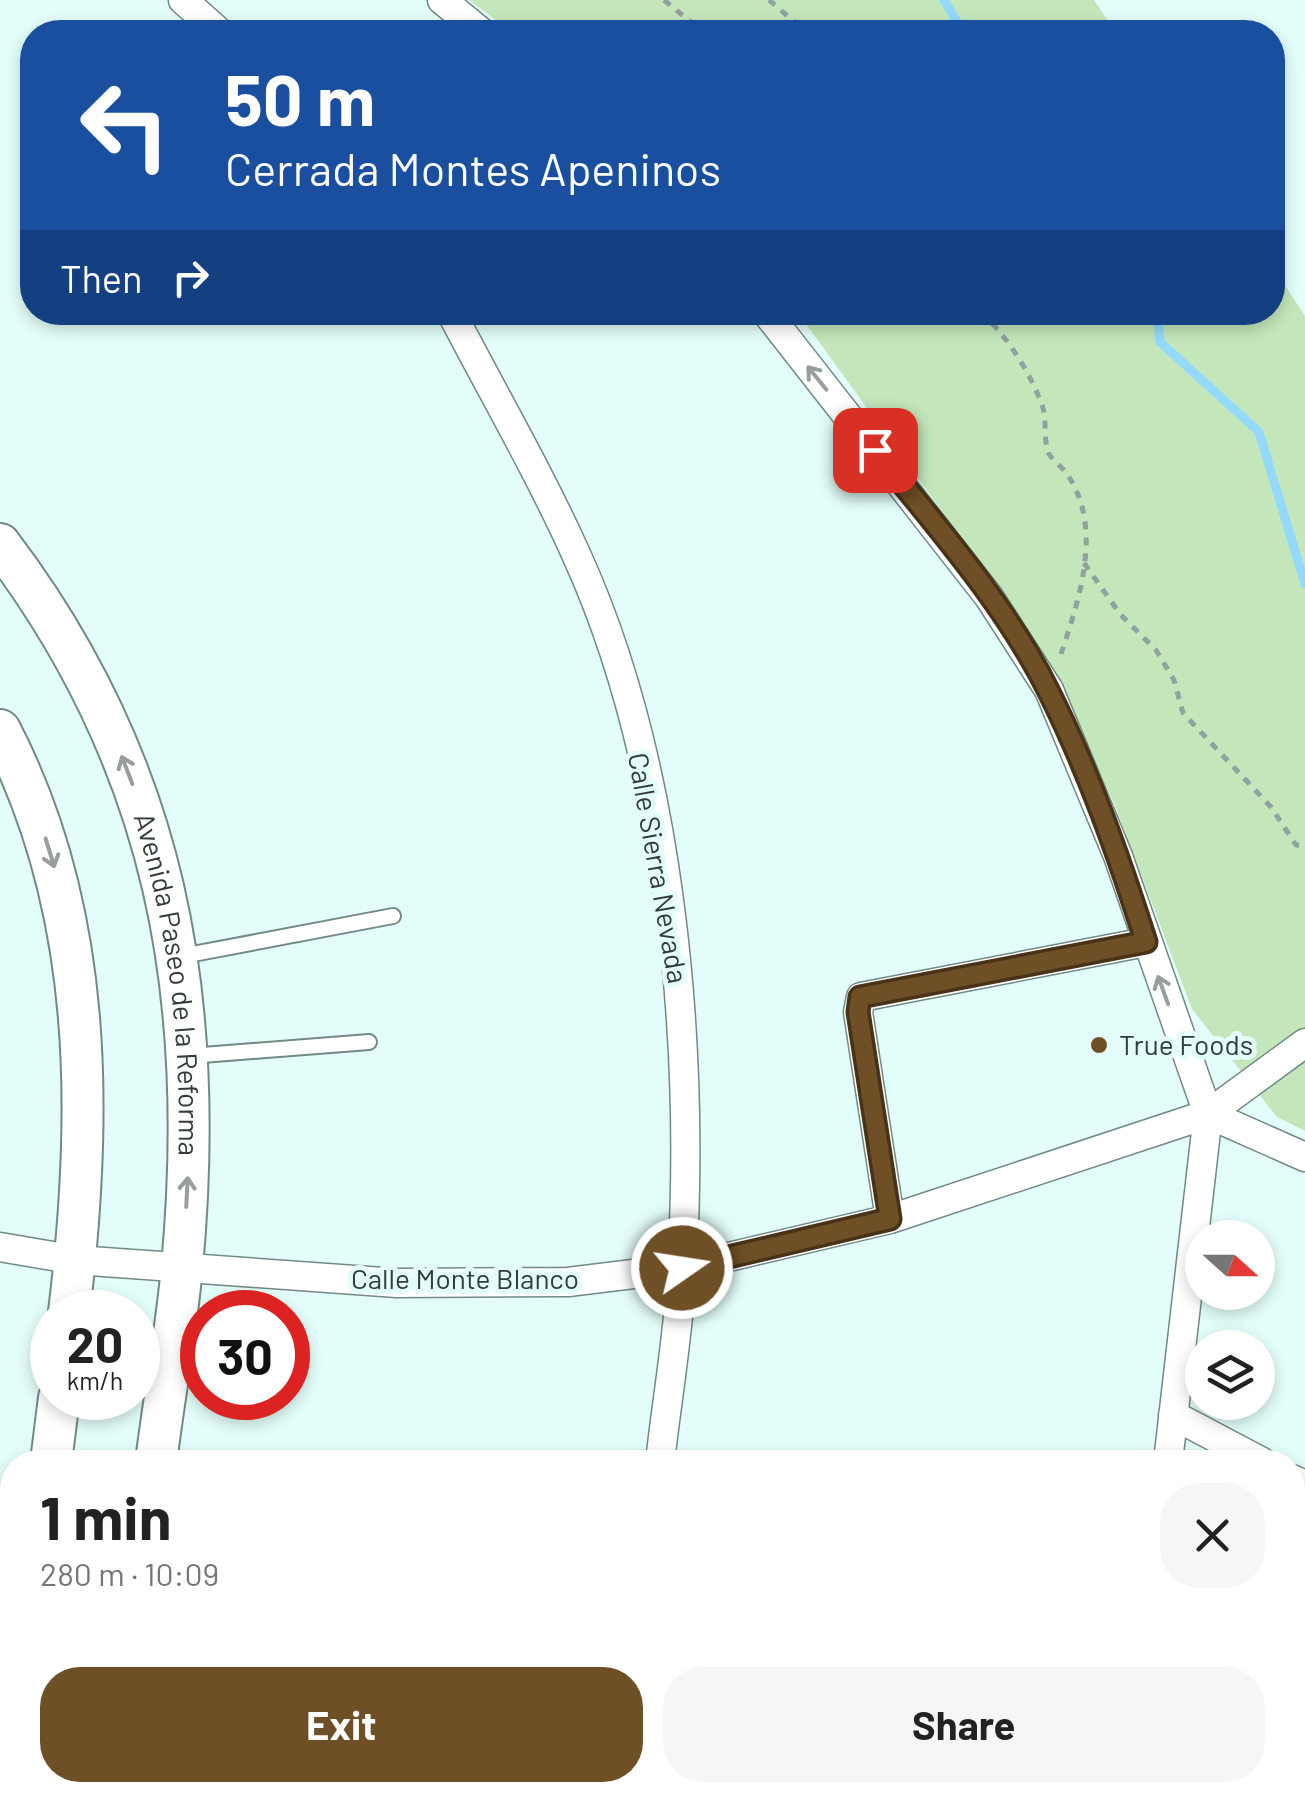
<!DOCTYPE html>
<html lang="en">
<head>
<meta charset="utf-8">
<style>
  :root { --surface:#fff; --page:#f6f6f6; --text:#222; --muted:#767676; --accent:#6f4f25 }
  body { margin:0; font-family:Barlow,sans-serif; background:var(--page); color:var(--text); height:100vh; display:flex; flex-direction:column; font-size:38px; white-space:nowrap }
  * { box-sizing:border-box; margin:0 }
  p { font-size:32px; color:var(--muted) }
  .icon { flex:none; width:55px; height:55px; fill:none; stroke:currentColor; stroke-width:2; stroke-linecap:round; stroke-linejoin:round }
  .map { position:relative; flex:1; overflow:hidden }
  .panel { position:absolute; left:0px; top:1450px; width:1305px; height:352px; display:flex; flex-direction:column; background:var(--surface); border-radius:40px 40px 0 0; box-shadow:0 5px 15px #0003 }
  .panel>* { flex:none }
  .hud { position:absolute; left:20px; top:20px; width:1265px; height:305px; border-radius:40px; box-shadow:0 5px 15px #0003; background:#1a4fa0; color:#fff; overflow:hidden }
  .needle { width:65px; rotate:111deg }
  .tools { position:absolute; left:1185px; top:1220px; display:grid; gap:20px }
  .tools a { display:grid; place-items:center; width:90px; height:90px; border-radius:50%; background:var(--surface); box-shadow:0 5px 15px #0003; font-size:50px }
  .speed { position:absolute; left:30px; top:1290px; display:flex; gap:20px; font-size:50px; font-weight:700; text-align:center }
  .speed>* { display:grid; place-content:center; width:130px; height:130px; border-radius:50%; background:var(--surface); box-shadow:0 5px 15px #0003; line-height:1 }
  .speed small { font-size:25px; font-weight:400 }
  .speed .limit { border:15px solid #d22; background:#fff; color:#111 }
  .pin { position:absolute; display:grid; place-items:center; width:85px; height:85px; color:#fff; margin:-42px; border-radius:20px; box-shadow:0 5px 15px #0006 }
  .me { position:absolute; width:110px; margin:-55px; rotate:77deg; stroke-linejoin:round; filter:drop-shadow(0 0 8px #0008) }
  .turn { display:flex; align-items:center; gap:35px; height:210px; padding:0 40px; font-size:45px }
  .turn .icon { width:130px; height:130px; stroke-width:2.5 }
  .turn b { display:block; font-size:70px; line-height:85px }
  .then { display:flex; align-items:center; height:95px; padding:0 40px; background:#0003; gap:20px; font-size:38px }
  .round { display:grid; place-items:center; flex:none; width:105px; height:105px; border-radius:40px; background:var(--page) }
  .headline { display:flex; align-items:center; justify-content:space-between; height:170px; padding:0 40px }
  h1 { font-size:60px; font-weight:700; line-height:75px }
  .button { display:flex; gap:20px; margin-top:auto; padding:20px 40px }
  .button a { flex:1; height:115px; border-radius:40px; background:var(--accent); color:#fff; font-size:40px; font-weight:700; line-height:115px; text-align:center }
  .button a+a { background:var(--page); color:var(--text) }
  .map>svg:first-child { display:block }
  .built { fill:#cff3ee }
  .green { fill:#c3e7bb }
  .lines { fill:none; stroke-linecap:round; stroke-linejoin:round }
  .stream { stroke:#93dafe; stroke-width:9 }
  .service-casing { stroke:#718a86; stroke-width:18 }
  .minor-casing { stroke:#718a86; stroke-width:31 }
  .secondary-casing { stroke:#718a86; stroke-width:44 }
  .path { stroke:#8fa29f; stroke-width:5; stroke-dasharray:8 8; stroke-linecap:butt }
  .service { stroke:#fff; stroke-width:14 }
  .minor { stroke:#fff; stroke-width:28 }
  .secondary { stroke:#fff; stroke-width:40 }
  .oneway { stroke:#989e9d }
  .route-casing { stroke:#483318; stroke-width:25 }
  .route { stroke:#6f4f25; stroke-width:18 }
  .poi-dot { fill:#6f4f25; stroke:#e3fefa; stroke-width:4 }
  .labels { text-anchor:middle; stroke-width:10; stroke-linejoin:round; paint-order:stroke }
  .street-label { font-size:28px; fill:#323c3b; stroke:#e3fefa }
  .poi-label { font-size:28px; fill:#323c3b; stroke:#e3fefa; text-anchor:start }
</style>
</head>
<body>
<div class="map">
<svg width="1305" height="1801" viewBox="0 0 1305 1801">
  <rect width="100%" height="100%" fill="#e3fefa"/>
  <path class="built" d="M1293,1717H1305V1801H1182L1183,1790H1292Z"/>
  <path class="green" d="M469,0H1094L1116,32H512Z
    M1273,267L1305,316V1131L1277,1117L1192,1009L1114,803L1057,681L999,590L798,313L1272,312Z"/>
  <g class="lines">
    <path class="stream" d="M944,0L963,32
      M1157,312L1160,342L1259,432L1305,584"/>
    <defs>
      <path id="service" d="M177,957L393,916
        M190,1056L369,1042"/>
      <path id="minor" d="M183,0L219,32
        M442,0L481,32
        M451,312C493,393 539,472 576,554C671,762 695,1041 682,1267C679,1332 667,1398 660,1462
        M766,312L989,597L1049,690L1118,856L1208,1114L1168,1462
        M1208,1114L1305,1157
        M890,1219L858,1012L861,997L1146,942
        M0,1247L76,1260L397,1283L568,1282L682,1268L890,1219L1208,1114L1305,1043
        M1173,1415L1262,1462
        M1292,1479L1305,1485
        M621,1801L622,1790
        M1134,1801L1135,1790"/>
      <g id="secondary">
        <path id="s1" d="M0,544C167,764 207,997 182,1267C176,1332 164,1398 156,1462"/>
        <path d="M0,730C94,911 93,1115 69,1312"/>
        <path d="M51,1462L59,1398"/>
        <path d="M10,1801L12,1782"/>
        <path d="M109,1801L111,1790"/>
      </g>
    </defs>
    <use href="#service" class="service-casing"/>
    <use href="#minor" class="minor-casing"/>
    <use href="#secondary" class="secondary-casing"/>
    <path class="path" d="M664,0L703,32
      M769,0L806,32
      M981,312C1007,336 1032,375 1043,408C1047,422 1043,441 1049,454C1054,462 1064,468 1069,477C1103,530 1079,600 1061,654
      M1084,563L1120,614L1156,650L1174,680L1183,713L1271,807L1296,845L1305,846"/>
    <use href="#service" class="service"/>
    <use href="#minor" class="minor"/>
    <use href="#secondary" class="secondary"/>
  </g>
  <defs><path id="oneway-shaft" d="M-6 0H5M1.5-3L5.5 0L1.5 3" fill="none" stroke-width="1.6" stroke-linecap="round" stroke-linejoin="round" transform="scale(2.5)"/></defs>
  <g class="oneway">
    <use href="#oneway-shaft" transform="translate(817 378) rotate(-129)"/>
    <use href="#oneway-shaft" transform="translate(127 770) rotate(-111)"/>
    <use href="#oneway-shaft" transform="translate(50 853) rotate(73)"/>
    <use href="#oneway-shaft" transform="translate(1163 990) rotate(-110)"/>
    <use href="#oneway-shaft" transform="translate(187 1192) rotate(-87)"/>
  </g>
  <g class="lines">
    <defs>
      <path id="route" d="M682,1268L890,1219L858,1012L860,997L1146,942C1119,857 1089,772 1049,692C1006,605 936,526 875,450"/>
    </defs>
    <use href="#route" class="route-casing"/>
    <use href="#route" class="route"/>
  </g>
  <circle class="poi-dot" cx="1099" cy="1045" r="10"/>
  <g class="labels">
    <g class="street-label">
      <text transform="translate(658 868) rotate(80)" y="10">Calle Sierra Nevada</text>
      <text dy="10" stroke="none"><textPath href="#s1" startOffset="480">Avenida Paseo de la Reforma</textPath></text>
      <text x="465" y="1289">Calle Monte Blanco</text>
    </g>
    <g class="poi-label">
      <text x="1119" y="1055">True Foods</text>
    </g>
  </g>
</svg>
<div class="tools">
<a><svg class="needle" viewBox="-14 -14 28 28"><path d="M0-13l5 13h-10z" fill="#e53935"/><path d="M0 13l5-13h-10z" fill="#767676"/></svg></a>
<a><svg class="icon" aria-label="layers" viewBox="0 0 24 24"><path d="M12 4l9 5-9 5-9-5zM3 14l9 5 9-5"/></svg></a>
</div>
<div class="speed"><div>20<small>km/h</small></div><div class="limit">30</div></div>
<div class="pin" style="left:875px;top:450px;background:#d93025"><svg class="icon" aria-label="arrive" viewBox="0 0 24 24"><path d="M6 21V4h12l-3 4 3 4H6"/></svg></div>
<svg class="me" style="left:682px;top:1268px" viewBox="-20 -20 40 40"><circle r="17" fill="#6f4f25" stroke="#fff" stroke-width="3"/><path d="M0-11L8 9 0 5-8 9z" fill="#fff"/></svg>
<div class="hud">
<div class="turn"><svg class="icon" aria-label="left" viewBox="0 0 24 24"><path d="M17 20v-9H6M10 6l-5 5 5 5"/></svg><div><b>50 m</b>Cerrada Montes Apeninos</div></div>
<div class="then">Then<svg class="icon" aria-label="right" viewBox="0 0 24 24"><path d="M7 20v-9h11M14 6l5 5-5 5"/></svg></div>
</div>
<section class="panel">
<div class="headline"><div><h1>1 min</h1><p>280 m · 10:09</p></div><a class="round"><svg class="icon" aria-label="close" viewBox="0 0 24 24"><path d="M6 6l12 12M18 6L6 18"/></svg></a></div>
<div class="button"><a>Exit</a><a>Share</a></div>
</section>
</div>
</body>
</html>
